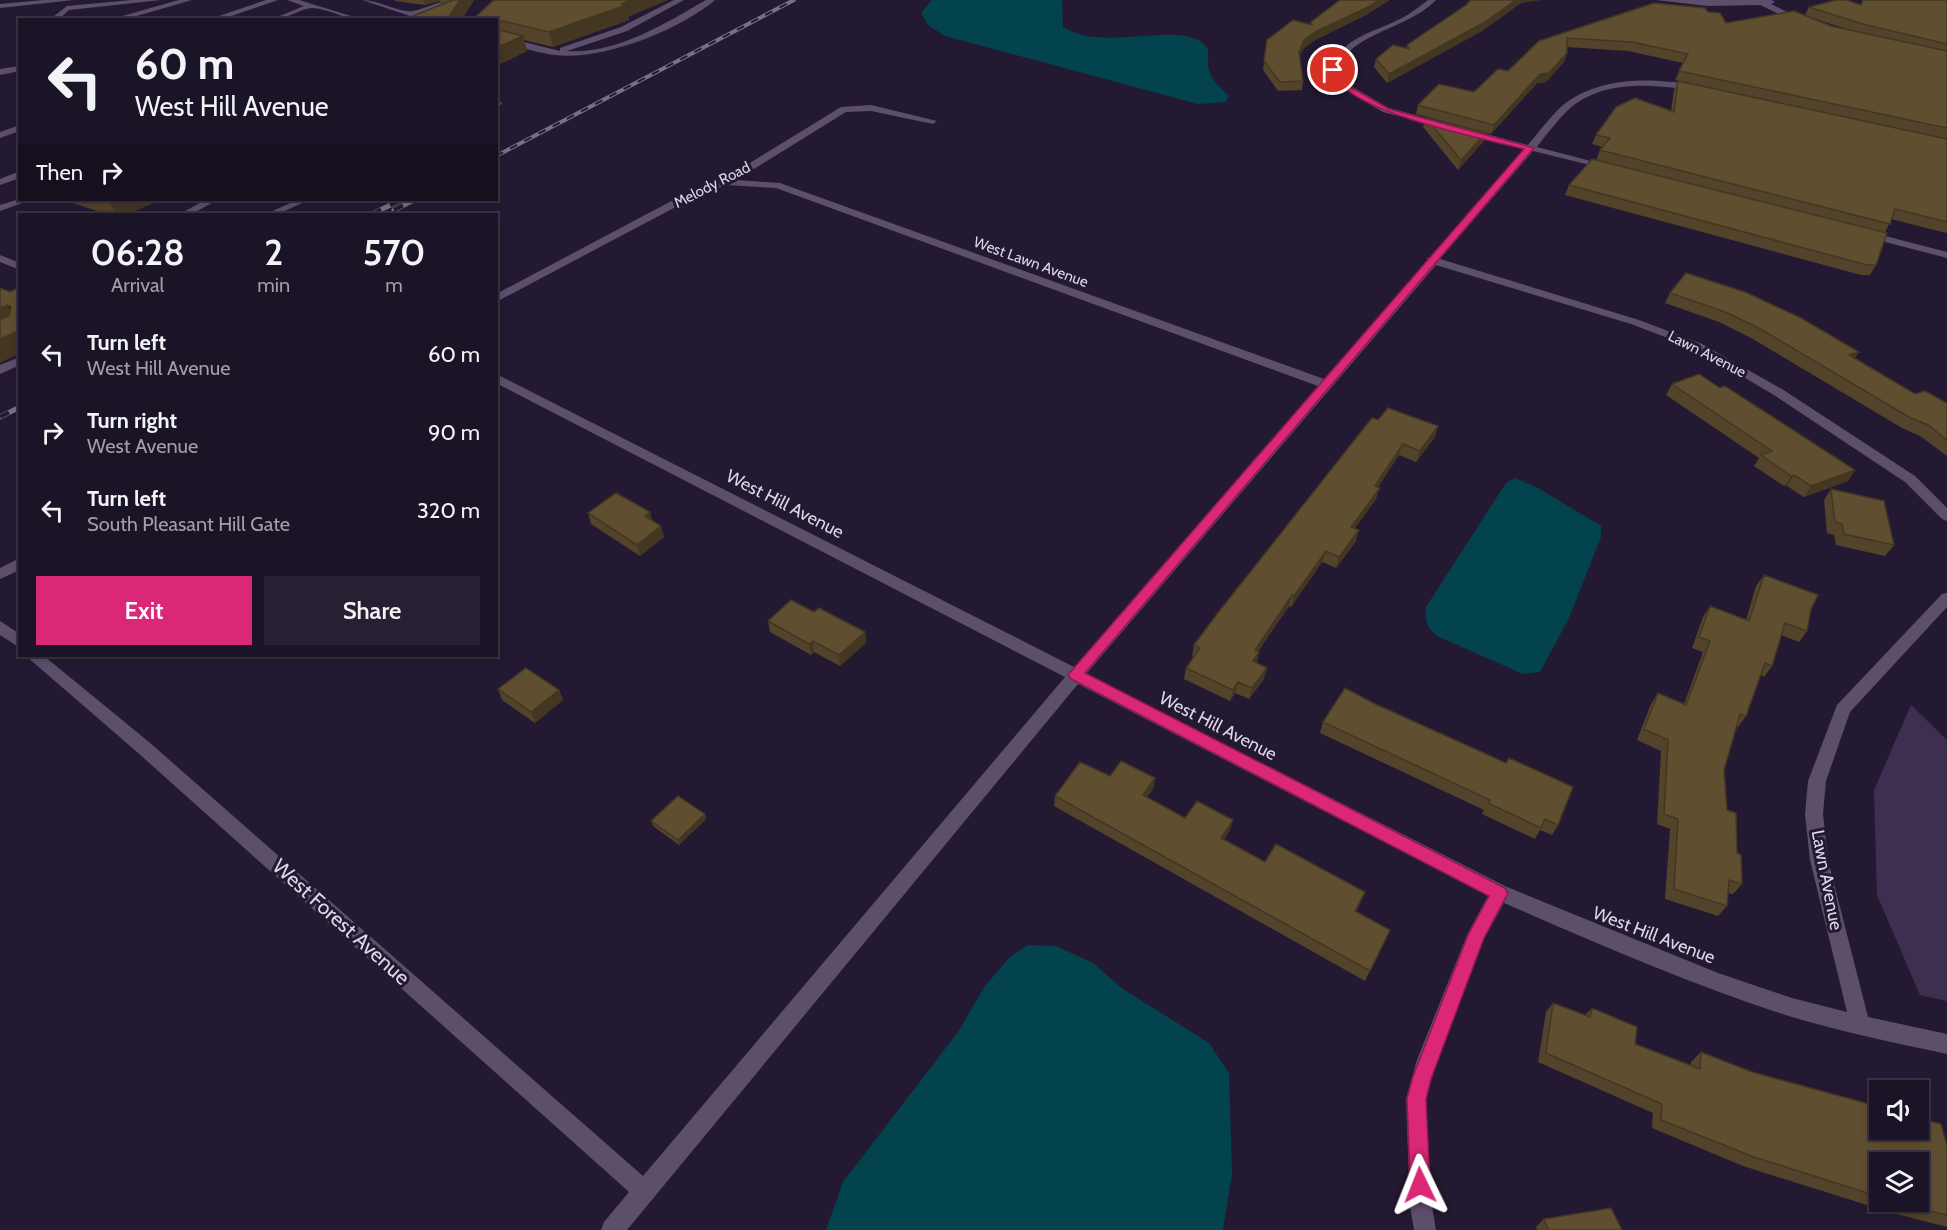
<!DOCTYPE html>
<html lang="en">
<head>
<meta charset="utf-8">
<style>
  :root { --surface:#1b1326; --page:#282032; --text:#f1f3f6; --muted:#a09ea7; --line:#393243; --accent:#db2777 }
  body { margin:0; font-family:Cabin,sans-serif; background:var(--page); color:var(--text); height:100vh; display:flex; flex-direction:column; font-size:22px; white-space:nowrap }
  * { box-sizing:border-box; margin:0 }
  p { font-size:20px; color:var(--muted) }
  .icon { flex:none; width:33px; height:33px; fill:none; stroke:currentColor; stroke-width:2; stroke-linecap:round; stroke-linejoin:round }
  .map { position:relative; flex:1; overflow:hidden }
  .drawer { position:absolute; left:18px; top:213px; width:480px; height:444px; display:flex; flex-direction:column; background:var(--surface); border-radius:0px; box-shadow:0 3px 9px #0003,0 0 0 2px var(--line) }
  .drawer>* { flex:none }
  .banner { position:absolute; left:18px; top:18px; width:480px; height:183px; border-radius:0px; box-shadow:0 3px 9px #0003,0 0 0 2px var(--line); background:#1b1326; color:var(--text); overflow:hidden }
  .buttons { position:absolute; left:1869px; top:1080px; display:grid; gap:12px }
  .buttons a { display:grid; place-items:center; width:60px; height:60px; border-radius:0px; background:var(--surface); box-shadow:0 3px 9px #0003,0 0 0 2px var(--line); font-size:30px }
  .pin { position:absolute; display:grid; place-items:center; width:51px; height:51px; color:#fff; margin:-26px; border:3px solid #fff; border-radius:50%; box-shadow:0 2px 6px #0007 }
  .me { position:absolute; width:66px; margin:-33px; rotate:358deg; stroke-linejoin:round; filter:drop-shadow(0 0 4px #0008) }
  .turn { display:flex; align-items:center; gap:21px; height:126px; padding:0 18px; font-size:27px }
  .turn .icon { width:78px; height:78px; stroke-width:2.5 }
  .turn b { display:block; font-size:42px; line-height:51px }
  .then { display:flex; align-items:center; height:57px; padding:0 18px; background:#0003; gap:12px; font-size:22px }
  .eta { display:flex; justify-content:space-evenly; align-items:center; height:102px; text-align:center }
  .eta b { font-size:36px; font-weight:600; line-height:42px }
  .action { display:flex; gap:12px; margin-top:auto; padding:12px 18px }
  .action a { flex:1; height:69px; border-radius:0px; background:var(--accent); color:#fff; font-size:24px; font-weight:600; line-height:69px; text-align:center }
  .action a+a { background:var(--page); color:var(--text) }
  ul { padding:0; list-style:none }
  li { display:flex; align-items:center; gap:18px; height:78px; padding:0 18px }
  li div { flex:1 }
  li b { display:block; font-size:22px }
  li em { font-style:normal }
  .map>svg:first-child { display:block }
  .green { fill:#3e2f51 }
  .water { fill:#03434d }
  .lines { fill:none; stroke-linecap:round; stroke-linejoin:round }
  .minor { fill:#5c4f6c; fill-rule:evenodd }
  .rail-far1-casing { stroke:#7a7086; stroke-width:4 }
  .rail-casing { stroke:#7a7086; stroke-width:5 }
  .rail-far1 { stroke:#241932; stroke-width:2; stroke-dasharray:8; stroke-linecap:butt }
  .rail { stroke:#241932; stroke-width:4; stroke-dasharray:10; stroke-linecap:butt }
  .wall { fill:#53432a; fill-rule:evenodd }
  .shaded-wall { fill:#433722 }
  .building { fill:#604e31; stroke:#433722; stroke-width:1.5 }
  .route { fill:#db2777; stroke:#8e194d; stroke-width:1.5 }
  .labels { text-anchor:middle; stroke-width:6; stroke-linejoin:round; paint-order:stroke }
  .far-street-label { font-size:15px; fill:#ddd6e7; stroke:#241932 }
  .street-label { font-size:18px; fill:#ddd6e7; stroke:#241932 }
  .near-street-label { font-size:21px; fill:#ddd6e7; stroke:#241932 }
</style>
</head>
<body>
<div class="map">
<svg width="1947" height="1230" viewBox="0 0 1947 1230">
  <rect width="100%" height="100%" fill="#241932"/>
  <path class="green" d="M1911,705L1947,740V1001L1920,995L1877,895L1874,790Z"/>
  <path class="water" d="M932,0H1062L1063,27C1103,53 1177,20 1204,44C1212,51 1206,62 1209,70C1212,81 1221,88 1229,96L1226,102L1198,104L945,36L928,25L921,13Z
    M1515,478L1538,488L1601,526V537L1569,618L1540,672L1523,674L1437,636C1426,627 1425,620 1426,607L1506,483Z
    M1028,945L1056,946L1093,963L1123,989L1209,1043L1229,1073L1232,1174L1223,1230H826L843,1182L958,1032L985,986L1009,958Z"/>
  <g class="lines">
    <path class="minor" d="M44,0H74L0,8V4Z
      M132,0H161L69,10L58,20H49L67,6Z
      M179,0H192L123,20H108Z
      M266,0H278L220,20H207Z
      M287,0H299L364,20C345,20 327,8 312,8C299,9 286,20 270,20L304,6Z
      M362,0C378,0 400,13 413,11C428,8 439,0 455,0L419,14L436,20H422Z
      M674,0H684L627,31L567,51C617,54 664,24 706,0H715C680,30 602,61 555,55C535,53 516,45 496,40V35L560,51V48L621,27Z
      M1428,0H1436C1407,30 1351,32 1337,70L1351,86L1389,108L1528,145C1539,132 1550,117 1562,106C1589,84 1625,79 1659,81C1671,82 1690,82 1699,88L1695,91C1653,84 1601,79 1567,111C1556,122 1546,135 1537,147L1610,166V170L1533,151L1440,259L1639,320L1702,344L1782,389L1915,476L1947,508V521L1942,519L1905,482L1774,395L1694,348L1631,324L1436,265L1086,674L1507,887L1718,973L1792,998L1847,1012L1810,860L1805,814L1808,781L1837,705L1942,594L1947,593V607L1850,712L1826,781L1823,814L1828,860L1868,1017L1947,1034V1054C1895,1043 1843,1032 1792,1017C1694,986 1599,944 1504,903L1484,939L1437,1060L1426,1099L1432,1206L1436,1230H1414L1410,1206L1406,1099L1417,1060L1467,935L1488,896L1078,684L627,1230H601L604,1222L629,1192L137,752L26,656H44L149,742L643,1176L1065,677L496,383V374L1074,667L1318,386L776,188L726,185L687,201L496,302V294L679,197L722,180L841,107L871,105L937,121L933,124L871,111L846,112L736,180L780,183L1324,379L1427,261V258L1431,257L1524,149L1383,112L1345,90L1329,70C1341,38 1372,33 1400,19C1410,14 1419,7 1428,0Z
      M1656,0H1772L1775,2L1771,4L1805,21L1798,23L1760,5L1707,6Z
      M20,66V71L0,75V69Z
      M496,101L501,102L502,104L496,107Z
      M20,125V131L0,138V132Z
      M20,171V178L0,185V179Z
      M20,199L30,200L0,211V205Z
      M205,200H217L192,214H180Z
      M297,200H309L278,214H266Z
      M1866,231L1947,252V258L1862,236V232Z
      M0,255L20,263V270L0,262Z
      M20,357V365L0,374V365Z
      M20,558V570L0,579V568Z
      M0,621L20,634V648L0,635Z"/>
    <defs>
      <path id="rail-far1" d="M496,156L794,0"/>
      <path id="rail" d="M394,210L414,200
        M372,214L401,200
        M0,417L20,407"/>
    </defs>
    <use href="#rail-far1" class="rail-far1-casing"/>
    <use href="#rail" class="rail-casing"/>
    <use href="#rail-far1" class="rail-far1"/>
    <use href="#rail" class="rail"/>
  </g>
  <path class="wall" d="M395,0H474L461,20H403L441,4L440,1L425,5L395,1Z
    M494,0L628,17L629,20L553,47L524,40L527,51L496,66V20H472Z
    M1947,0V232L1946,233L1891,219L1885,233L1876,265L1870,275H1861L1565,195L1569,185L1596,160L1600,150L1602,147L1592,144L1596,135L1671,111L1674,90L1678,81L1898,128L1675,80L1683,63L1628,51L1567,47V53L1564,62L1546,82L1537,83L1491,134L1416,114L1418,105L1474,92L1508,71L1539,41L1708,12L1726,23L1805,15L1809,7ZM1809,17L1847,29L1831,26Z
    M1521,3L1482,31L1387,83L1374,67L1376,59L1406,48L1407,45Z
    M1368,14L1315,40L1303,49L1299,56L1303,81L1302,90L1278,91L1263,70L1267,40L1310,24L1311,22Z
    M1426,118L1486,133L1483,142L1458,170L1423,127Z
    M64,200H161L127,214H106Z
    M1670,293L1859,352L1854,359L1915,394L1947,403V456L1920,436L1902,428L1751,338L1719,322L1665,303Z
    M1672,384L1720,388L1855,470L1848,481L1804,497L1787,486H1784L1754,466L1759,458L1666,395Z
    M1378,420L1438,426L1435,437L1416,462L1399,455L1378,487L1376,499L1355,528L1356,541L1336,568L1322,562L1291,607L1289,606L1258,651L1257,663L1264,679L1249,699L1235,693L1230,701L1184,679L1186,668L1194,657L1192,656L1194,645Z
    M1831,489L1894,545L1885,556L1836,545L1834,535L1827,533L1824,500Z
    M650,512L652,520L661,526L664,537L640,556L591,524L588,513Z
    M1764,575L1811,609L1807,631L1799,642L1781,635L1772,666L1764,677L1761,675L1746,716L1738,727H1737L1724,770L1727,810L1737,853L1742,884L1733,894L1728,893L1727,906L1718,916L1665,899L1670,829L1657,824L1661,751L1637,740L1651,704L1658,693L1684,704L1703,652L1692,648L1703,617L1710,606L1746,620L1756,586Z
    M814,612L865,632L866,643L840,666L814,652L811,655L770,632L768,621Z
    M498,689L559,690L563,700L535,723L502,700Z
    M1323,722L1558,825L1552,835L1540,830L1535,839L1482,814L1484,810L1320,733Z
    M1110,776L1155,778L1153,789L1147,797L1185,818L1230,830L1224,839L1265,862L1365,892L1356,912L1390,930L1365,981L1054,806L1055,796Z
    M705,814L706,819L679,845L653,826L651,821Z
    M1553,1003L1585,1015L1592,1008L1635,1044L1691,1065V1062L1701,1052L1947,1146V1227L1889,1212L1743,1166L1652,1128L1653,1113L1538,1062L1546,1012ZM1880,1162L1918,1202H1880Z
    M1544,1219L1622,1230H1537L1536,1227Z"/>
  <path class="shaded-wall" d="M423,0H440V1L425,5Z
    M460,0H464L467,11L461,20H447Z
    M464,0H474L467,11Z
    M631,0H668L628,17L629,20L553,47L549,32Z
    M1379,0H1390L1368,14L1315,40L1303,49L1297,61L1299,52L1304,40L1317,31Z
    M1516,0H1542L1521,3L1482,31L1387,83L1389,74Z
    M523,36L527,51L496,66V48Z
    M1567,53L1564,62L1546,82L1537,83L1491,134L1494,125L1540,74Z
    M1486,133L1483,142L1458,170L1461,160Z
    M108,200H161L127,214H116Z
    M7,305L19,323L0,331V308Z
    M20,330V353L0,363V339Z
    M1859,352L1852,363L1849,355Z
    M1438,426L1435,437L1416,462L1420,451Z
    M1403,444L1399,455L1371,497L1375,486Z
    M1855,470L1848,481L1804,497L1811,486Z
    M1794,475L1787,486H1784L1791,476Z
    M1380,488L1376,499L1348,538L1351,527Z
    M650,512L653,523L645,516Z
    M661,526L664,537L640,556L637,545Z
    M1359,530L1356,541L1336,568L1339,557Z
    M1326,551L1322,562L1291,607L1294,596Z
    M1292,595L1289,606L1252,661L1255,650Z
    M865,632L866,643L840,666L839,655Z
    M813,641L814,652L811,655L809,644Z
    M1259,652L1257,663L1253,661Z
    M1267,668L1264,679L1249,699L1252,688Z
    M1238,682L1235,693L1230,701L1233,690Z
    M559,690L563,700L535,723L531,712Z
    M1155,778L1153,789L1141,805L1143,795Z
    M705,814L706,819L679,845L678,840Z
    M1233,820L1230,830L1219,848L1221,838Z"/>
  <path class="building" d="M453,0H460L447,20H403Z
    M494,0H631L622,4L626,5L549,32L490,18L491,20H472Z
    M1340,0H1379L1370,6L1317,31L1304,40L1299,52L1303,81L1280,82L1264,61L1267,40L1293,20L1312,25L1311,22Z
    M1471,0H1516L1485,22L1389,74L1376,59L1393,45L1409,49L1407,45L1466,5Z
    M1836,0H1847L1861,5L1863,0H1947V44L1863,24L1809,7Z
    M1654,3L1705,8L1708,12L1720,13L1726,23L1794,11L1831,26L1947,51V128L1679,71L1688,54L1632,42L1567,38V53L1549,73L1540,74L1494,125L1418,105L1439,84L1474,92L1498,69L1508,71L1539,41Z
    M496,29L523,36L496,48Z
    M1678,81L1947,139V222L1895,209L1890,224L1600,150L1610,138L1596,135L1616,107L1635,98L1674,112Z
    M1426,118L1486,133L1461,160Z
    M1592,159L1887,233L1876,265H1867L1569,185Z
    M1686,273L1745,292L1801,318L1859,352L1849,355L1915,394L1925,391L1947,403V440L1928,425L1909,417L1757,327L1725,312L1670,293Z
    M20,287V330L0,339V320L9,316L11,307L7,305L0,308V288L10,292Z
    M1699,374L1720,388L1725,386L1855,470L1811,486L1794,475L1791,476L1761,455L1772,451L1672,384Z
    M1388,408L1438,426L1420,451L1403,444L1375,486L1380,488L1351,527L1359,530L1339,557L1326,551L1294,596L1292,595L1255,650L1259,652L1253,661L1267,668L1252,688L1238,682L1233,690L1186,668L1200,648L1194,645L1217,614L1372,418L1378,420Z
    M1831,489L1884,501L1894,545L1844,534L1842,524L1835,522Z
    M616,493L650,512L645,516L661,526L637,545L588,513Z
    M1764,575L1818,595L1811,609L1807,631L1785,623L1772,666L1765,663L1746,716L1740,714L1724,770L1727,810L1736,813L1737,853L1741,855L1742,884L1729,880L1727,906L1674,889L1678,819L1664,814L1668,740L1644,729L1658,693L1686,705L1710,641L1699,637L1710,606L1749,621Z
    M791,600L814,612L819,608L865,632L839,655L813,641L809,644L768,621Z
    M526,668L559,690L531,712L498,689Z
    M1345,688L1373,703L1506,763L1509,758L1573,787L1558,825L1545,819L1541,828L1488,803L1490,800L1323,722Z
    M1121,761L1155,778L1143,795L1185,818L1197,801L1233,820L1221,838L1265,862L1276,844L1365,892L1355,911L1390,930L1370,971L1055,796L1080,762L1110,776Z
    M678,796L705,814L678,840L651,821Z
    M1553,1003L1590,1017L1592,1008L1637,1027L1635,1044L1700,1069L1701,1052L1752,1072L1880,1107V1130H1918V1118L1941,1124L1947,1146V1215L1895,1202H1918V1162H1880V1197L1754,1157L1661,1120L1662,1104L1546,1053Z
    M1611,1208L1622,1230H1548L1544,1219Z"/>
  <path class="route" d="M1331,68H1336L1350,87L1389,109L1534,148L1085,673L1505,888L1508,893L1484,938L1431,1079L1426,1099L1430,1185L1427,1192L1420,1195L1413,1192L1410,1185L1407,1099L1412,1079L1468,935L1489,896L1071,679L1068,675L1524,149C1486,139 1336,111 1331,68Z"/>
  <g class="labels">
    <g class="far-street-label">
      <text transform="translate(712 185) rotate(-27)" y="5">Melody Road</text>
      <text transform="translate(1031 262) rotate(20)" y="5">West Lawn Avenue</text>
      <text transform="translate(1707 354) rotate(27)" y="5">Lawn Avenue</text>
    </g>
    <g class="street-label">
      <text transform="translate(785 504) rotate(27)" y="6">West Hill Avenue</text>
      <text transform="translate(1218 726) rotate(27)" y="6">West Hill Avenue</text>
      <text transform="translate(1827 880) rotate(79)" y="6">Lawn Avenue</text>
      <text transform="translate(1654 935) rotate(21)" y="6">West Hill Avenue</text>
    </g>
    <g class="near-street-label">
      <text transform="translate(341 922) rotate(42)" y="7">West Forest Avenue</text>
    </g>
  </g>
</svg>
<div class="buttons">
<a><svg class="icon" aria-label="sound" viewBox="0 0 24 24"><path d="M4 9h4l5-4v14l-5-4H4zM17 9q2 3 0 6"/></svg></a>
<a><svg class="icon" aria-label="layers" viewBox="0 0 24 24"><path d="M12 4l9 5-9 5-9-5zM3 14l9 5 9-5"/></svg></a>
</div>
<div class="pin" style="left:1333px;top:70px;background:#d93025"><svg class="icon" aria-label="arrive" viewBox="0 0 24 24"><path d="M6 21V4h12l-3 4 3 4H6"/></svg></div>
<svg class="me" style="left:1420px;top:1185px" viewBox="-20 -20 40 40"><path d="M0-17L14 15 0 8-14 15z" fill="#db2777" stroke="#fff" stroke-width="4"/></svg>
<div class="banner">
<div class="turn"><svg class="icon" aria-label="left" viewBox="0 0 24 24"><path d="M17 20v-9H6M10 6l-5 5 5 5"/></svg><div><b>60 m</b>West Hill Avenue</div></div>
<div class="then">Then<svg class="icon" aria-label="right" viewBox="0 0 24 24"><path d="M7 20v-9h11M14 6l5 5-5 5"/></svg></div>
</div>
<section class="drawer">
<div class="eta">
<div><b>06:28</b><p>Arrival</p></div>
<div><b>2</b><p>min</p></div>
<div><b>570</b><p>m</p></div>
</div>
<ul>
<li><svg class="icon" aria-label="left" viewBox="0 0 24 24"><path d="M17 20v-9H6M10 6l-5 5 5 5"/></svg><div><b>Turn left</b><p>West Hill Avenue</p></div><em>60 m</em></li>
<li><svg class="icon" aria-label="right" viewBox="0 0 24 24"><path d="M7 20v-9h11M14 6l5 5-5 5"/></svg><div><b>Turn right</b><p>West Avenue</p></div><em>90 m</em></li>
<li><svg class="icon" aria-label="left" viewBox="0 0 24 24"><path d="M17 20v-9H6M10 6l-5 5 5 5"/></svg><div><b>Turn left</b><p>South Pleasant Hill Gate</p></div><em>320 m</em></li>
</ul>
<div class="action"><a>Exit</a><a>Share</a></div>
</section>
</div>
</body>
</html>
